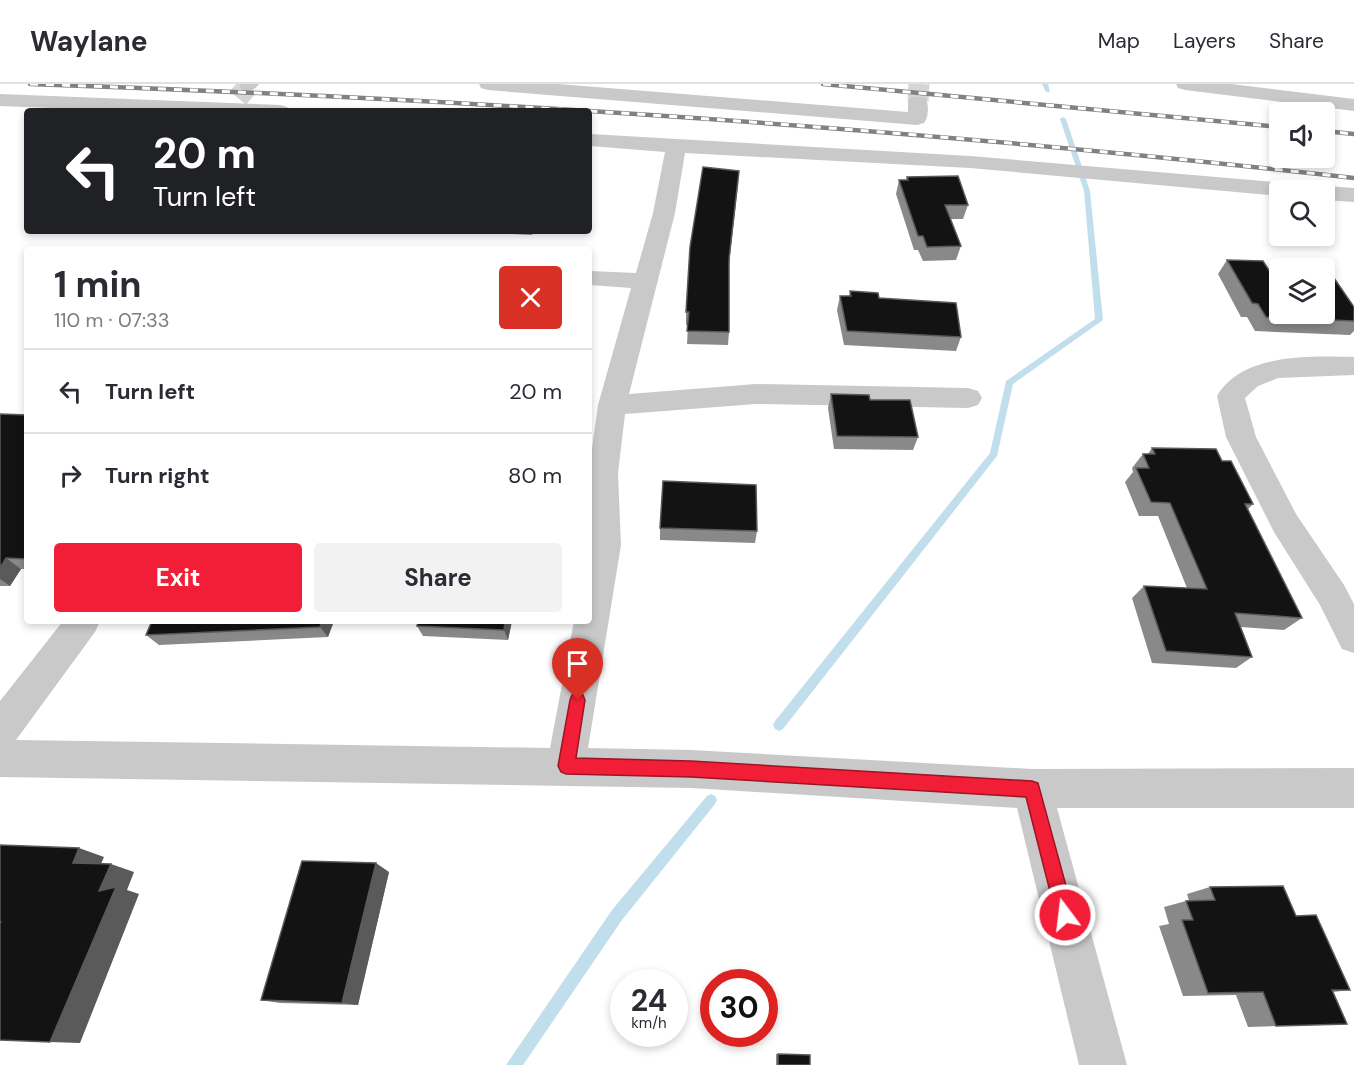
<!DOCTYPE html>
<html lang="en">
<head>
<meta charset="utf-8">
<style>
  :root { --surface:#fff; --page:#f2f2f3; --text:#2b2b33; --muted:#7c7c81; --line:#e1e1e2; --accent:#f21e37 }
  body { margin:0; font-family:"DM Sans",sans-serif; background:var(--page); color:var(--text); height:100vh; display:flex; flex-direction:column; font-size:22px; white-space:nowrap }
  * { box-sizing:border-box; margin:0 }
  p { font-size:20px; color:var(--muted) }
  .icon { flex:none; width:33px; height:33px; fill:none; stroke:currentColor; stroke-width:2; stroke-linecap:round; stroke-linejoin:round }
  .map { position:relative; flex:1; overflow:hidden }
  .sheet { position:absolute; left:24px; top:162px; width:568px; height:378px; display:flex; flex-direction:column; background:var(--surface); border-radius:6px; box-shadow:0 3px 9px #0003 }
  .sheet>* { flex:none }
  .hud { position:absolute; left:24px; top:24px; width:568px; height:126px; border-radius:6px; box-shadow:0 3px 9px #0003; background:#202124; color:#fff; overflow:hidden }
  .controls { position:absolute; left:1269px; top:18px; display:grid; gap:12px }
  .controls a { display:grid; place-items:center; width:66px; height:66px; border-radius:6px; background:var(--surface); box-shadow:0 3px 9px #0003; font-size:30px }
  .speed { position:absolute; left:610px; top:885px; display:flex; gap:12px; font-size:30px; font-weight:700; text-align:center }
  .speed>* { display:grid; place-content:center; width:78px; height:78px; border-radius:50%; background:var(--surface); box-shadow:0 3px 9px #0003; line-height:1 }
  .speed small { font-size:15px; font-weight:400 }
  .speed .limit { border:9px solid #d22; background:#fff; color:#111 }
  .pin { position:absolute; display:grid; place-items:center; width:51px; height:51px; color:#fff; margin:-62px -26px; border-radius:50% 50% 50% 0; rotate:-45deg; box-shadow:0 0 6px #0007 }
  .pin .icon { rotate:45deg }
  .me { position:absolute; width:66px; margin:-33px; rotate:345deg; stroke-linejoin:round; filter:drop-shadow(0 0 4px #0008) }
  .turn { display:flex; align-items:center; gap:21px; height:126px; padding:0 30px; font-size:27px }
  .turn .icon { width:78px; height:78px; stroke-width:2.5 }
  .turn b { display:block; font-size:42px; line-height:51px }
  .round { display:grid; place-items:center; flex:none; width:63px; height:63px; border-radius:6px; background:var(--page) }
  .overview { display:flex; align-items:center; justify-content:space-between; height:102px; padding:0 30px }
  h1 { font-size:36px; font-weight:700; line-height:45px }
  .primary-button { display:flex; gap:12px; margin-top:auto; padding:12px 30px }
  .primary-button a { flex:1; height:69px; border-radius:6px; background:var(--accent); color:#fff; font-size:24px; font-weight:700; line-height:69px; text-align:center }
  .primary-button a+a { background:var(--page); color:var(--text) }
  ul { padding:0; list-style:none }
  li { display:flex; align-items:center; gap:18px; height:84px; padding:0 30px; border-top:2px solid var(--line) }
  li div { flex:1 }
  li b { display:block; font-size:22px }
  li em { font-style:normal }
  header { display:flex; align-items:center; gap:36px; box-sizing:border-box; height:84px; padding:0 30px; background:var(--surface); border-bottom:2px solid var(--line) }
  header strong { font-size:28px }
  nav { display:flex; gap:33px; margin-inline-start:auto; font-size:21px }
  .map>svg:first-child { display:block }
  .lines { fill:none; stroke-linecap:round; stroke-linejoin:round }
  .stream { fill:#c1deed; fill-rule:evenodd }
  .minor-tunnel { stroke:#d5d5d5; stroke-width:21; stroke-dasharray:21 10; stroke-linecap:butt }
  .minor { fill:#c9c9c9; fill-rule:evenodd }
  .rail-casing { stroke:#818181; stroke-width:4.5 }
  .rail { stroke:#fff; stroke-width:3; stroke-dasharray:8; stroke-linecap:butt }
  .wall { fill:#898989 }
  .shaded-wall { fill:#5a5a5a }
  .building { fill:#131313; stroke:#5a5a5a; stroke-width:1.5 }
  .route { fill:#f21e37; stroke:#9d1424; stroke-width:1.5 }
</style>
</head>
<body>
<header>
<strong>Waylane</strong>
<nav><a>Map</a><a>Layers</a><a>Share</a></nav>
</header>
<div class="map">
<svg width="1354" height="981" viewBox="0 0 1354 981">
  <rect width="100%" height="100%" fill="#fff"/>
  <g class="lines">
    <path class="stream" d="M1042,0H1048L1050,8H1046Z
      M1063,33L1066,35L1090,107L1103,236L1013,300L997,372L783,645L779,647L775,645L773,641L775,637L990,369L1006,297L1095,235L1084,107L1060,35Z
      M711,710L715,712L717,716L715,720L622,836L523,981H506L612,826L707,712Z"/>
    <path class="minor-tunnel" d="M238,14L248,2
      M918,17L919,0"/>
    <path class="minor" d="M240,0H259C254,7 250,8 241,6Z
      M479,0H558L908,28V17L911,13H925C929,20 929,33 924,39L917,41L488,6L481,4Z
      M1176,0H1231L1354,15V27L1185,6L1178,4Z
      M0,10L280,21L287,23L290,27H132L0,22Z
      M590,50L970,72L1286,99L1294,101L1297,106H1280V112L970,84L685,69L675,129L629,310L756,300L968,304L978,307L982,314L978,321L968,324L756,320L625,330L618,389L621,461L588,664L691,666L1032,685L1354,684V724H1057L1127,981H1079L1017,724L691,704L0,693V617L63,537H100L95,548L16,656L550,664L574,537H590V379L598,321L631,204L590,201V187L636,189L653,129L665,68L590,62Z
      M1324,102L1354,104V118L1324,116V106H1315Z
      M1354,273V291L1278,294L1258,302L1245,314L1256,353L1296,430L1344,501L1354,520V569L1342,565L1320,521L1274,448L1226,353L1217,312C1242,269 1310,272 1354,273Z"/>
    <defs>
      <path id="rail" d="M30,0C473,15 914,44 1354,94
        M823,0L1280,43
        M1324,47L1354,50"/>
    </defs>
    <use href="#rail" class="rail-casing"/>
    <use href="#rail" class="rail"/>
  </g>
  <path class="wall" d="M739,87L729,181V248L728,261L687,260L688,241H686V228Z
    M907,93L968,121L963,135H950L961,162L956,176L923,177L918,166H914L896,110L899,96H906Z
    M493,147H533L532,151L494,149Z
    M1227,176L1272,191L1354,223V247L1350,251L1255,247L1247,233H1241L1218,190Z
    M850,207L879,214L961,253L956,267L844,261L837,226L840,212H849Z
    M831,310L870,316L918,353L913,366L834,365L828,324Z
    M0,330L27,331V485H21L10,502H0Z
    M1152,364L1222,377L1253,420L1248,425L1302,534L1284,546L1241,543L1252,573L1236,584L1152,579L1132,514L1144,502L1187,504L1158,432H1139L1125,398L1133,388L1132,384L1143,370H1148Z
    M660,444L757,447L755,459L660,456Z
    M152,537H334L328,553L159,561L146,551Z
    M418,537H512L508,556L423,552L417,542Z
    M389,788L358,921L280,919L261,916Z
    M1210,803L1296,832L1350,906L1333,908L1347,940L1248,943L1236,911L1183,912L1159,842L1169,840L1164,823L1186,817H1189L1187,810Z
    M776,970L810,971V981H776Z"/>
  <path class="shaded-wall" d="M739,87L738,101L728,188L729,175Z
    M6,474L21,485L10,502L0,495V484Z
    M322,537H334L328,553L320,543Z
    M505,537H512L508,556L504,546Z
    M79,764L104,773L98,787L73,779Z
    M376,779L389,788L358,921L342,919Z
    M111,780L134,788L127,806L139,810L80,959L50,958L99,807Z"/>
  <path class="building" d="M703,83L739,87L729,175V248L687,247L689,228H686L690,163Z
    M958,92L968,121H945L961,162L927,163L923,152H918L899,96H908L907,93Z
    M1227,176L1263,177L1272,191H1280V230H1324V194H1334L1354,223V237L1266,233L1258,220L1252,219Z
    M850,207L878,209L879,214L956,219L961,253L847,247L840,212H851Z
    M831,310L869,311L870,316H910L918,353L837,352Z
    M0,330L27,331V475L6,474L0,484Z
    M1152,364L1216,365L1222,377H1231L1253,420H1245L1302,534L1235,529L1252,573L1166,567L1144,502L1207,505L1170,419L1151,418L1136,384H1149L1143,370H1155Z
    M663,397L756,401L757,447L660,444Z
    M152,537H322L320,543L146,551Z
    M418,537H505L504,546L417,542Z
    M0,761L79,764L73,779L111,780L99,807L116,803L50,958L0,956V840L1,837L0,838Z
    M302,777L376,779L342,919L261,916Z
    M1283,802L1296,832L1316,831L1350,906H1332L1347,940L1276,942L1263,908L1208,909L1182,836H1193L1186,817L1215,816L1210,803Z
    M778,970L810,971V981H778Z"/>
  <path class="route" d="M578,609L583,611L585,616L576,674L691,677L1032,697L1038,699L1074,831L1071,838L1065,840L1059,838L1056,831L1026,713L691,693L566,690L561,688L558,682L570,616L572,611Z"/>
</svg>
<div class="controls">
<a><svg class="icon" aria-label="sound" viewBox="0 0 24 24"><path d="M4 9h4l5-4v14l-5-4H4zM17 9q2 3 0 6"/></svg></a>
<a><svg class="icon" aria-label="search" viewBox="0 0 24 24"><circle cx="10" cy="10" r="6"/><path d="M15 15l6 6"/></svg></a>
<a><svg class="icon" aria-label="layers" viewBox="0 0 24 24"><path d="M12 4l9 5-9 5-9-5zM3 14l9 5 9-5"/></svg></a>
</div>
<div class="speed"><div>24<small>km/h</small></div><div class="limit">30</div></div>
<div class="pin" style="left:578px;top:616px;background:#d93025"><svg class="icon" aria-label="arrive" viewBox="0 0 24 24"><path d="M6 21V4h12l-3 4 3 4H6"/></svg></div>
<svg class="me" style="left:1065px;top:831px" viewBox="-20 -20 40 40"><circle r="17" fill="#f21e37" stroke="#fff" stroke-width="3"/><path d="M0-11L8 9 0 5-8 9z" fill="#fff"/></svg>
<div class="hud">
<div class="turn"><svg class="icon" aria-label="left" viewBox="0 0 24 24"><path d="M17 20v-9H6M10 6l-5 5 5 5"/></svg><div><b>20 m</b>Turn left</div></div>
</div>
<section class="sheet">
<div class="overview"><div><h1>1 min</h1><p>110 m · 07:33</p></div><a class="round" style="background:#d93025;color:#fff"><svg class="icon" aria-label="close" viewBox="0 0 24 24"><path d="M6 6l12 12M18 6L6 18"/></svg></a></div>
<ul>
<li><svg class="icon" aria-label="left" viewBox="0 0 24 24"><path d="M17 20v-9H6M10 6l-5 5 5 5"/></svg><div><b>Turn left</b></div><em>20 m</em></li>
<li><svg class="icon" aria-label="right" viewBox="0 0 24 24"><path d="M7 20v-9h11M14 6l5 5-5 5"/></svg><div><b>Turn right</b></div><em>80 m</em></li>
</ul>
<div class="primary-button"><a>Exit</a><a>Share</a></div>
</section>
</div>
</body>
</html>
